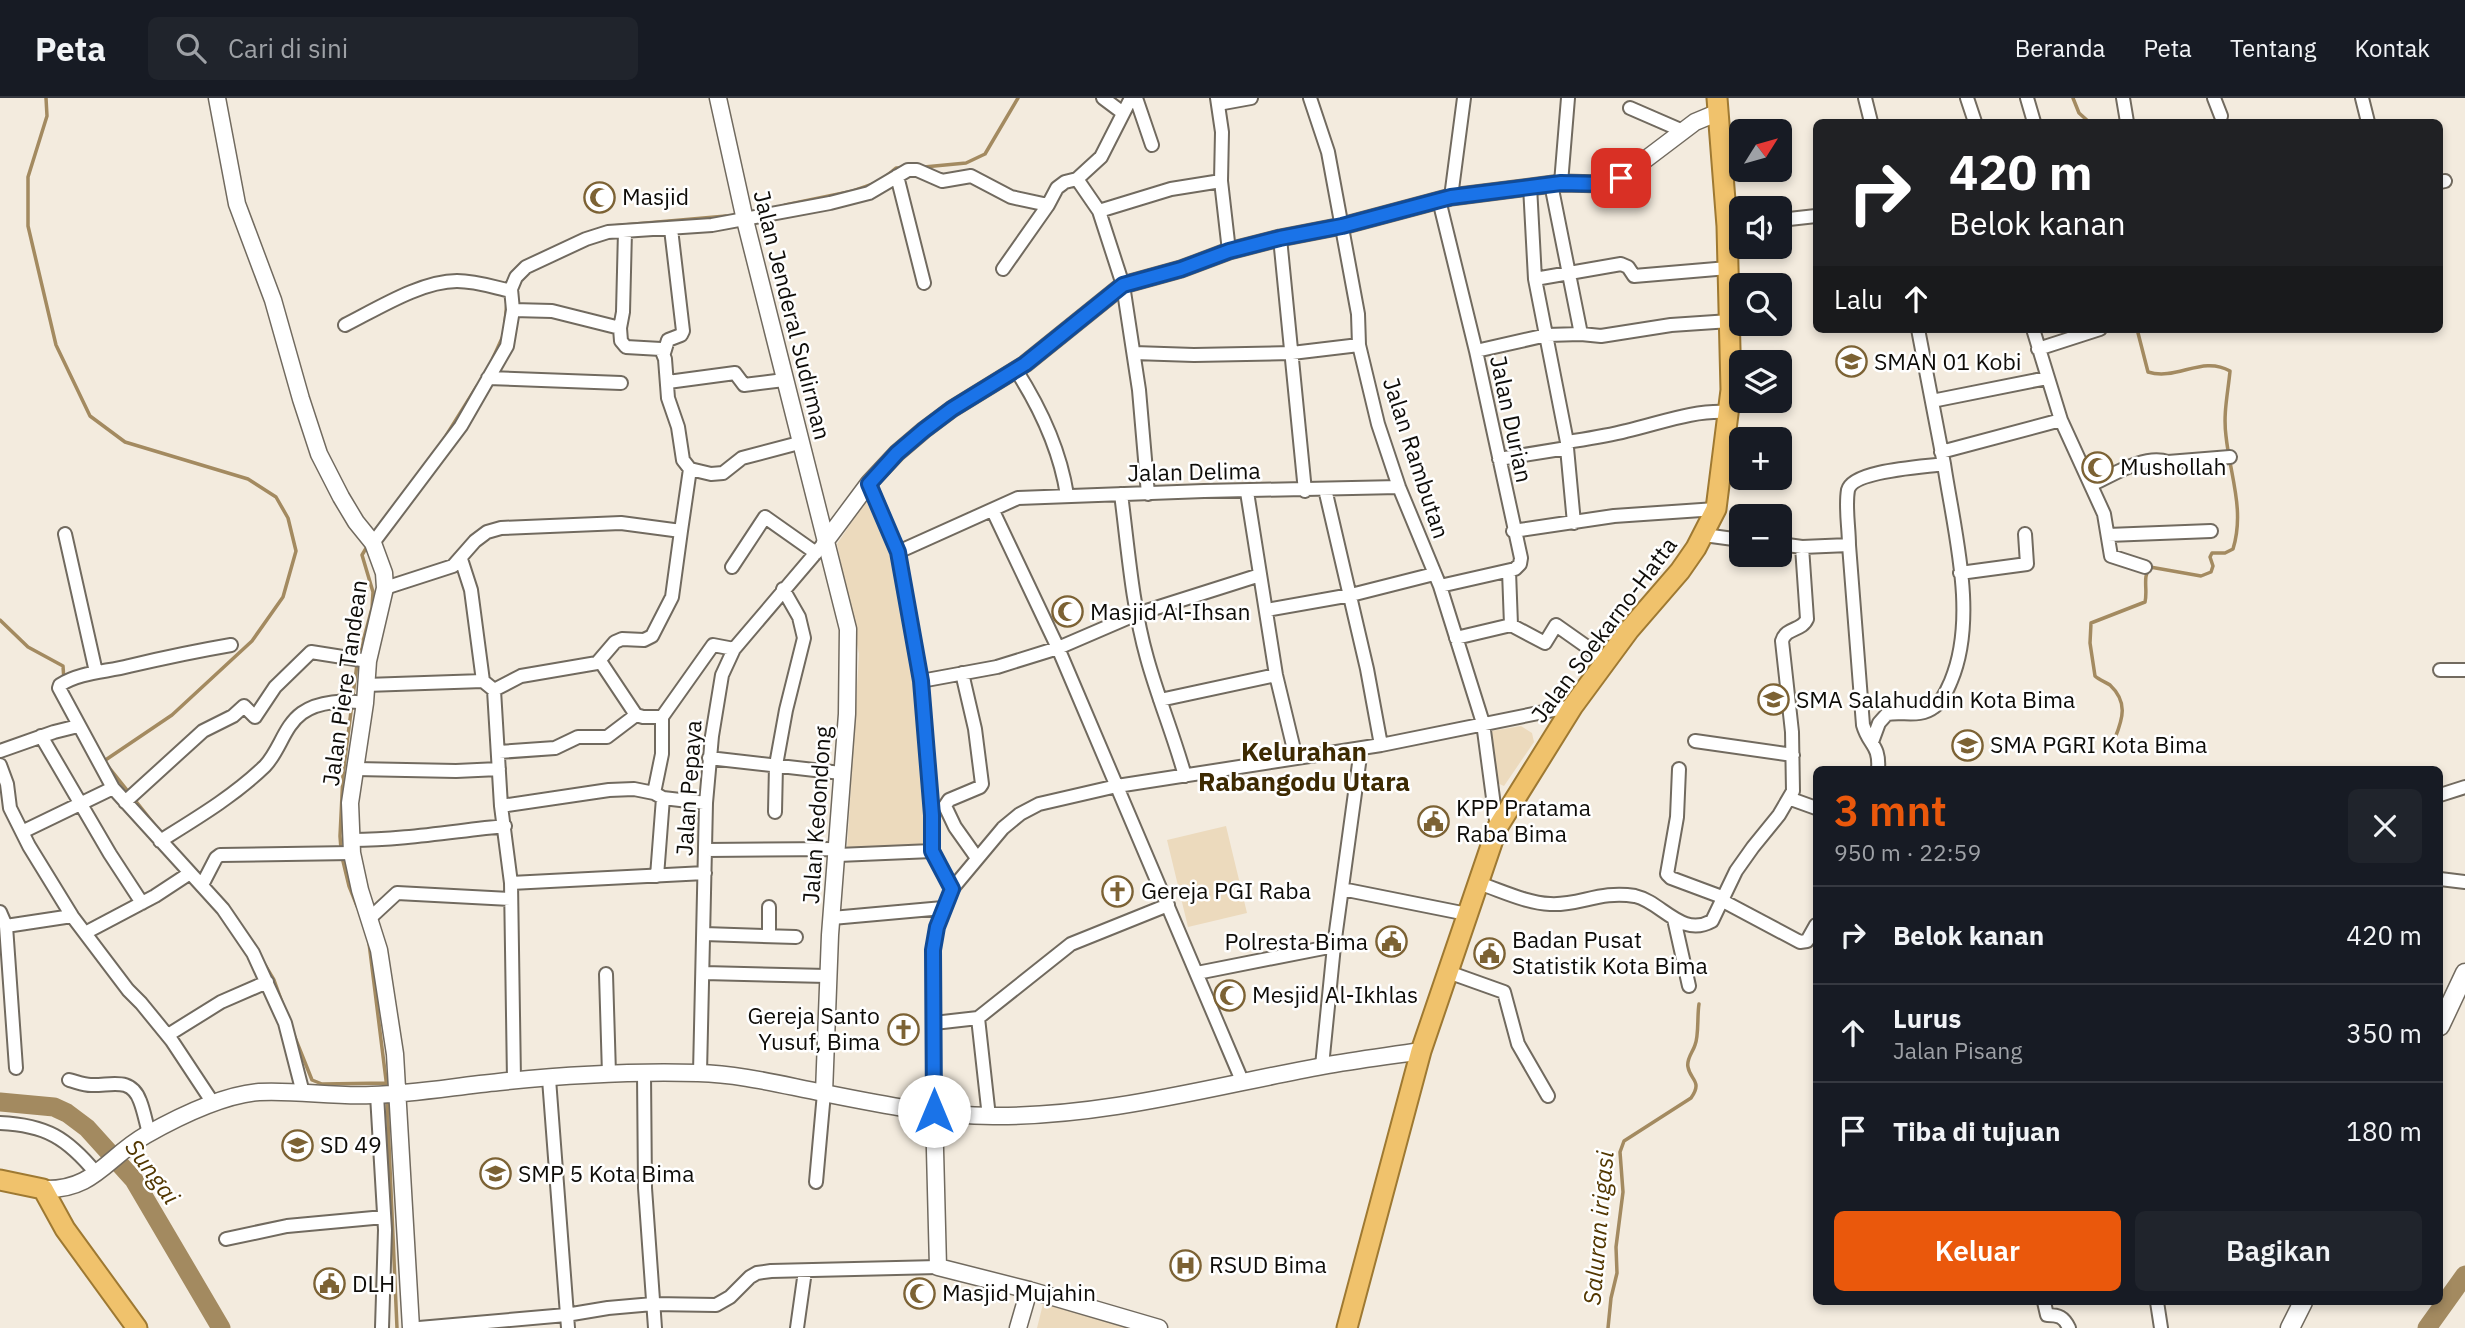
<!DOCTYPE html>
<html lang="id">
<head>
<meta charset="utf-8">
<style>
  :root { --surface:#171b24; --page:#20242c; --text:#f1f3f6; --muted:#9ea1a6; --line:#363941; --accent:#ea580c }
  body { margin:0; font-family:"IBM Plex Sans",sans-serif; background:var(--page); color:var(--text); height:100vh; display:flex; flex-direction:column; font-size:26px; white-space:nowrap }
  * { box-sizing:border-box; margin:0 }
  p { font-size:23px; color:var(--muted) }
  .icon { flex:none; width:38px; height:38px; fill:none; stroke:currentColor; stroke-width:2; stroke-linecap:round; stroke-linejoin:round }
  .map { position:relative; flex:1; overflow:hidden }
  .sheet { position:absolute; left:1813px; top:668px; width:630px; height:539px; display:flex; flex-direction:column; background:var(--surface); border-radius:10px; box-shadow:0 4px 10px #0003 }
  .sheet>* { flex:none }
  .top-card { position:absolute; left:1813px; top:21px; width:630px; height:214px; border-radius:10px; box-shadow:0 4px 10px #0003; background:#202124; color:#fff; overflow:hidden }
  .needle { width:46px; rotate:53deg }
  .tools { position:absolute; left:1729px; top:21px; display:grid; gap:14px }
  .tools a { display:grid; place-items:center; width:63px; height:63px; border-radius:10px; background:var(--surface); box-shadow:0 4px 10px #0003; font-size:35px }
  .pin { position:absolute; display:grid; place-items:center; width:60px; height:60px; color:#fff; margin:-30px; border-radius:14px; box-shadow:0 4px 10px #0006 }
  .me { position:absolute; width:77px; margin:-38px; rotate:0deg; stroke-linejoin:round; filter:drop-shadow(0 0 5px #0008) }
  .turn { display:flex; align-items:center; gap:24px; height:147px; padding:0 21px; font-size:32px }
  .turn .icon { width:91px; height:91px; stroke-width:2.5 }
  .turn b { display:block; font-size:49px; line-height:60px }
  .then { display:flex; align-items:center; height:66px; padding:0 21px; background:#0003; gap:14px; font-size:26px }
  .round { display:grid; place-items:center; flex:none; width:74px; height:74px; border-radius:10px; background:var(--page) }
  .summary { display:flex; align-items:center; justify-content:space-between; height:119px; padding:0 21px }
  h1 { font-size:42px; font-weight:600; line-height:52px; color:var(--accent) }
  .button { display:flex; gap:14px; margin-top:auto; padding:14px 21px }
  .button a { flex:1; height:80px; border-radius:10px; background:var(--accent); color:#fff; font-size:28px; font-weight:600; line-height:80px; text-align:center }
  .button a+a { background:var(--page); color:var(--text) }
  ul { padding:0; list-style:none }
  li { display:flex; align-items:center; gap:21px; height:98px; padding:0 21px; border-top:2px solid var(--line) }
  li div { flex:1 }
  li b { display:block; font-size:26px }
  li em { font-style:normal }
  header { display:flex; align-items:center; gap:42px; box-sizing:border-box; height:98px; padding:0 35px; background:var(--surface); border-bottom:2px solid var(--line) }
  header strong { font-size:33px }
  nav { display:flex; gap:38px; margin-inline-start:auto; font-size:24px }
  .search { width:490px; height:63px; background:var(--page); display:flex; align-items:center; gap:18px; box-sizing:border-box; padding:0 24px; border-radius:10px; color:var(--muted); font-size:26px }
  .map>svg:first-child { display:block }
  .green { fill:#ecdabd }
  .lines { fill:none; stroke-linecap:round; stroke-linejoin:round }
  .stream { stroke:#a38a60; stroke-width:3.5 }
  .river { stroke:#a38a60; stroke-width:19 }
  .minor-casing { stroke:#716a5f; stroke-width:16 }
  .tertiary-casing { stroke:#716a5f; stroke-width:19 }
  .secondary-casing { stroke:#716a5f; stroke-width:21 }
  .trunk-casing { stroke:#9e7932; stroke-width:23 }
  .minor { stroke:#fff; stroke-width:12 }
  .tertiary { stroke:#fff; stroke-width:16 }
  .secondary { stroke:#fff; stroke-width:18 }
  .trunk { stroke:#f0c26c; stroke-width:19 }
  .route-casing { stroke:#114b97; stroke-width:18 }
  .route { stroke:#1a73e8; stroke-width:12 }
  .labels { text-anchor:middle; stroke-width:5; stroke-linejoin:round; paint-order:stroke }
  .poi-label { font-size:23px; fill:#0e0c08; stroke:#fff; text-anchor:start }
  .street-label { font-size:23px; fill:#0e0c08; stroke:#fff }
  .water-label { font-size:24px; font-style:italic; fill:#523700; stroke:#fff }
  .quarter-label { font-size:26px; font-weight:bold; fill:#3d2a02; stroke:#fff }
</style>
</head>
<body>
<header>
<strong>Peta</strong>
<div class="search"><svg class="icon" aria-label="search" viewBox="0 0 24 24"><circle cx="10" cy="10" r="6"/><path d="M15 15l6 6"/></svg>Cari di sini</div>
<nav><a>Beranda</a><a>Peta</a><a>Tentang</a><a>Kontak</a></nav>
</header>
<div class="map">
<svg width="2465" height="1230" viewBox="0 0 2465 1230">
  <rect width="100%" height="100%" fill="#f3ebde"/>
  <path class="green" d="M869,398L897,462L913,563L929,750L847,751L859,556L837,446Z
    M1521,628L1532,635L1534,644L1504,688L1495,684L1491,633Z
    M1226,728L1247,815L1188,829L1167,742Z
    M1043,1206L1134,1230H1037Z"/>
  <g class="lines">
    <path class="stream" d="M46,0L47,18L28,79V128L56,247L90,318L125,344L248,381L276,399L288,420L296,453L283,499L252,543L172,617L104,663
      M2073,0L2079,15L2089,24
      M924,69L966,65L985,56L1018,0
      M885,79L896,70H902
      M785,107L853,93L873,86
      M612,128L726,118
      M505,224L507,204
      M493,260L503,238
      M444,341L477,288
      M0,522L28,549L63,568L64,583
      M2115,640C2123,620 2128,604 2110,587C2106,584 2099,582 2095,578L2090,545L2091,525L2145,504C2148,492 2142,479 2150,469L2201,478L2211,474L2213,468L2210,459L2212,455H2225L2233,451C2245,412 2230,377 2226,338C2223,315 2228,295 2230,273C2202,257 2177,283 2148,274L2137,231
      M107,667L154,726
      M341,751L340,738L343,677L357,566L372,510L373,494L362,457L368,447
      M342,759L349,788L357,808
      M369,845L387,990
      M265,867L274,882L283,907
      M294,937L312,982L322,986L387,985
      M387,1001L397,1230
      M1608,1230L1611,1200L1617,1175L1616,1149L1623,1094L1620,1054L1624,1043L1691,1000C1703,983 1690,982 1688,969C1686,961 1693,954 1695,947C1699,938 1697,918 1699,906"/>
    <path class="river" d="M0,1004L54,1009L67,1015L87,1030L134,1082L221,1230
      M2427,1230L2465,1177"/>
    <defs>
      <path id="minor" d="M1103,0L1123,15
        M1136,0L1152,47
        M1217,0L1222,34L1221,83L1229,153
        M1310,0L1328,54L1358,216L1359,247L1378,326L1399,389L1440,488L1483,625L1497,730
        M1865,0L1871,24
        M1967,0L1975,24
        M2027,0L2034,24
        M2123,0L2127,24
        M2214,0L2221,18
        M2362,0L2368,24
        M1218,6L1251,0
        M1630,10L1683,33
        M897,78L924,185
        M1077,81L1099,113L1123,187L1139,292L1148,396
        M2440,84L2445,83
        M1561,85L1568,0
        M1551,86L1581,236
        M1530,88L1535,181L1567,344
        M1451,99L1464,0
        M1439,102L1476,253L1521,460L1520,466L1515,471L1440,488
        M1099,113L1171,91L1221,83
        M1780,122L1816,118
        M1727,128L1741,126
        M1280,140L1305,393
        M1003,171L1048,107
        M1535,181L1621,166L1628,169L1634,178L1728,170
        M513,212L552,213L620,230L621,243L626,249L661,251L665,261L668,300L678,329L683,362L690,371L711,376L723,375L742,360L799,345
        M345,227C377,211 421,183 457,183C476,183 493,189 511,193
        M620,230L623,214L625,133
        M1918,231L1944,366
        M2033,231L2061,322L2104,416L2111,458L2145,469
        M2038,251L2100,231
        M1476,253L1547,237L1581,236L1601,238L1671,227L1730,223
        M664,255L668,242L681,237L683,233L671,131
        M1134,255L1194,257L1292,255L1359,247
        M1016,272C1041,311 1060,352 1067,397
        M488,280L621,285
        M668,284L735,275L744,287L784,282
        M1932,303L2047,280
        M1567,350L1574,425
        M1941,354L2061,322
        M1499,361L1567,350V344C1586,341 1607,338 1626,333C1661,325 1692,312 1728,314
        M869,385L898,454L1018,400L1204,393L1399,389
        M2091,387C2113,377 2144,356 2168,364L2230,359
        M1325,391L1367,571L1381,647
        M1247,394L1276,577L1296,660
        M1121,396C1128,450 1132,507 1147,560C1158,600 1174,638 1185,678
        M993,413L1058,550L1243,985
        M1513,433L1614,418L1716,411
        M65,436L96,574
        M1704,437L1741,442
        M2108,437L2211,433
        M373,445L461,328L507,248L513,212L511,191L516,179L526,169L586,141L608,134L712,127L830,105L869,95L908,72H917L942,83L971,78L1011,99L1048,107L1057,90L1065,84L1077,81L1101,59L1131,0
        M1780,446L1802,449L1849,447C1849,430 1845,409 1848,392C1853,372 1924,369 1944,366C1954,433 1978,519 1951,583C1947,592 1943,603 1934,609C1920,620 1903,613 1887,616L1879,625L1872,644
        M1849,447L1863,627C1869,648 1880,646 1878,672
        M898,454L921,583L932,717V753L952,791
        M461,461L471,492L483,583L494,592L501,708L511,785L514,982
        M732,469L765,419L816,455
        M1960,475L2027,466L2025,436
        M385,490L453,468L475,443L487,434L501,430L621,425L681,433L690,371
        M1267,512L1351,497L1434,476
        M1511,527L1545,545L1556,527L1607,563
        M1456,540L1511,527L1509,473
        M231,547C196,553 163,560 129,568C106,574 80,574 60,587L59,590L113,690L223,811L253,855L285,925L303,995
        M600,563L636,617L643,619H662L713,547L734,551
        M2440,572H2465
        M962,575L975,631L982,686L980,689L949,702L945,708L955,729L977,760
        M921,583L997,569L1058,550L1137,516L1260,477
        M366,587L483,583
        M494,592L521,578L597,565L615,544L622,541L644,542L652,538L672,499L681,433
        M1160,602L1276,577
        M41,638L110,756L142,805
        M1695,643L1793,657
        M0,653L54,634L78,628
        M499,654L555,650L578,639H607L636,617
        M709,660L841,675
        M0,667L7,686L10,710L29,748L72,818L128,892L141,905L172,943L213,1005
        M356,671L456,673L499,671
        M1679,671L1677,719L1667,776L1671,780L1722,799
        M654,695L662,656V619
        M2440,697L2465,689
        M1791,701L1816,710
        M125,704L203,633L233,618L244,608L255,619L275,589L311,554L368,563
        M501,708L609,692L634,691L654,695L663,700L706,705
        M775,714L776,667L786,612L804,540L799,519L783,491
        M22,734L113,690
        M352,742C403,742 454,733 505,728
        M160,743C197,720 234,698 265,668C280,652 284,628 302,615C319,603 345,602 365,605
        M705,752L837,751
        M838,757L932,753
        M657,778L663,700
        M2440,781L2465,784
        M511,785L705,775
        M1478,785C1500,792 1526,805 1550,806C1579,808 1600,792 1635,798C1662,804 1681,840 1712,823L1736,773L1753,749L1779,717L1793,693L1792,634L1782,543C1786,529 1802,533 1807,521L1802,449
        M202,787L216,760L220,757L352,755
        M1342,791L1467,816
        M1721,802L1800,844L1807,843L1816,827
        M0,814L6,828
        M370,820L397,795L511,801
        M832,820L943,810
        M1674,821L1689,888
        M85,835L155,798L190,775
        M704,836L796,839
        M769,838V809
        M1448,874L1504,894L1518,946L1548,998
        M704,875L827,878
        M1197,875L1334,848
        M606,876L609,976
        M978,920L989,1019
        M934,925L978,920L1071,846L1168,807
        M168,937L221,904L267,884
        M1322,968L1334,848L1361,651
        M16,970L6,828L72,818
        M700,975L706,705L712,638L722,577L734,551L825,444
        M644,976L645,1090L655,1230
        M549,981L568,1230
        M69,982C77,984 84,987 91,987C110,988 131,978 140,1003C144,1013 146,1025 149,1035
        M377,997L385,1132L382,1230
        M934,1013L933,852L937,829L952,791L1003,730L1020,716L1039,706L1117,688L1381,647L1573,608
        M0,1025C46,1027 67,1040 96,1075
        M816,1084L824,995
        M226,1141L287,1128L384,1119
        M2044,1204L2047,1217C2059,1217 2064,1219 2069,1230
        M2157,1204L2161,1230
        M419,1230L566,1217L608,1210L653,1206L716,1207L730,1199L750,1179L757,1175L771,1173L938,1169
        M797,1230L805,1173"/>
      <path id="tertiary" d="M217,0L237,106L273,202L301,301L319,356L341,399L356,424L373,445L384,475L385,490L368,563L365,605L350,705L352,755L360,792L379,852L395,956L411,1230
        M718,0L745,122L848,531L847,616L830,837L824,995
        M825,444L869,385L897,355L924,332L952,311L1025,266L1123,187L1181,171L1229,153L1280,140L1342,128L1451,99L1561,85L1605,86L1621,80L1695,24L1719,14
        M934,1013L938,1169L1029,1192L1159,1230
        M43,1091C94,1093 107,1059 146,1037C178,1019 223,997 259,994C297,992 334,999 372,997C414,996 457,988 499,984C565,977 633,973 698,975C741,976 782,987 824,995C879,1006 938,1018 993,1018C1105,1019 1214,988 1323,968C1356,962 1389,958 1421,953
        M1018,1230L1029,1192"/>
      <path id="secondary" d="M2440,928L2465,875
        M2290,1230L2303,1204"/>
      <path id="trunk" d="M0,1082L43,1091L65,1131L137,1230
        M1347,1230L1421,953L1497,730L1573,608L1629,532L1680,473L1696,450L1716,411L1731,292L1727,128L1717,0"/>
    </defs>
    <use href="#minor" class="minor-casing"/>
    <use href="#tertiary" class="tertiary-casing"/>
    <use href="#secondary" class="secondary-casing"/>
    <use href="#trunk" class="trunk-casing"/>
    <use href="#minor" class="minor"/>
    <use href="#tertiary" class="tertiary"/>
    <use href="#secondary" class="secondary"/>
    <use href="#trunk" class="trunk"/>
  </g>
  <g class="lines">
    <defs>
      <path id="route" d="M934,1013L933,852L937,829L952,791L932,753V717L921,583L898,454L869,386L897,355L924,332L952,311L1025,266L1123,187L1181,171L1229,153L1280,140L1342,128L1451,99L1561,85L1605,86L1621,80"/>
    </defs>
    <use href="#route" class="route-casing"/>
    <use href="#route" class="route"/>
  </g>
  <defs>
    <symbol id="mosque-ring" viewBox="-11 -11 22 22"><circle r="9.5" fill="#fff" stroke="#7c6234" stroke-width="1.5"/><path d="M3.5-4.9A6 6 0 1 0 3.5 4.9A5 5 0 1 1 3.5-4.9Z" fill="#7c6234"/></symbol>
    <symbol id="school-ring" viewBox="-11 -11 22 22"><circle r="9.5" fill="#fff" stroke="#7c6234" stroke-width="1.5"/><path d="M0-5L7-2L0 1L-7-2ZM-4 1L0 2.5L4 1V4Q0 6-4 4Z" fill="#7c6234"/></symbol>
    <symbol id="civic-ring" viewBox="-11 -11 22 22"><circle r="9.5" fill="#fff" stroke="#7c6234" stroke-width="1.5"/><path d="M-.6-6.5H3V-4.5H.6V-3L4-1V1h2V6H-6V1h2V-1L-.6-3ZM-1.2 2.5V6h2.4V2.5Z" fill="#7c6234"/></symbol>
    <symbol id="church-ring" viewBox="-11 -11 22 22"><circle r="9.5" fill="#fff" stroke="#7c6234" stroke-width="1.5"/><path d="M-1.2-6h2.4v3.5h3.3v2.4h-3.3V6h-2.4V-.1h-3.3v-2.4h3.3Z" fill="#7c6234"/></symbol>
    <symbol id="hospital-ring" viewBox="-11 -11 22 22"><circle r="9.5" fill="#fff" stroke="#7c6234" stroke-width="1.5"/><path d="M-5-5h3v3.5h4V-5h3V5h-3V1.5h-4V5h-3Z" fill="#7c6234"/></symbol>
  </defs>
  <g fill-rule="evenodd">
    <use href="#mosque-ring" x="582" y="82" width="35" height="35"/>
    <use href="#school-ring" x="1834" y="246" width="35" height="35"/>
    <use href="#mosque-ring" x="2080" y="352" width="35" height="35"/>
    <use href="#mosque-ring" x="1050" y="496" width="35" height="35"/>
    <use href="#school-ring" x="1756" y="584" width="35" height="35"/>
    <use href="#school-ring" x="1950" y="630" width="35" height="35"/>
    <use href="#civic-ring" x="1416" y="706" width="35" height="35"/>
    <use href="#church-ring" x="1100" y="776" width="35" height="35"/>
    <use href="#civic-ring" x="1374" y="826" width="35" height="35"/>
    <use href="#civic-ring" x="1472" y="838" width="35" height="35"/>
    <use href="#mosque-ring" x="1212" y="880" width="35" height="35"/>
    <use href="#church-ring" x="886" y="914" width="35" height="35"/>
    <use href="#school-ring" x="280" y="1030" width="35" height="35"/>
    <use href="#school-ring" x="478" y="1058" width="35" height="35"/>
    <use href="#hospital-ring" x="1168" y="1150" width="35" height="35"/>
    <use href="#civic-ring" x="312" y="1168" width="35" height="35"/>
    <use href="#mosque-ring" x="902" y="1178" width="35" height="35"/>
  </g>
  <g class="labels">
    <g class="poi-label">
      <text x="622" y="107">Masjid</text>
      <text x="1874" y="272">SMAN 01 Kobi</text>
      <text x="2120" y="377">Mushollah</text>
      <text x="1090" y="522">Masjid Al-Ihsan</text>
      <text x="1796" y="610">SMA Salahuddin Kota Bima</text>
      <text x="1990" y="655">SMA PGRI Kota Bima</text>
      <text x="1456" y="718">KPP Pratama<tspan x="1456" dy="26">Raba Bima</tspan></text>
      <text x="1141" y="801">Gereja PGI Raba</text>
      <text x="1512" y="850">Badan Pusat<tspan x="1512" dy="26">Statistik Kota Bima</tspan></text>
      <text x="1368" y="852" text-anchor="end">Polresta Bima</text>
      <text x="1252" y="905">Mesjid Al-Ikhlas</text>
      <text x="880" y="926" text-anchor="end">Gereja Santo<tspan x="880" dy="26">Yusuf, Bima</tspan></text>
      <text x="320" y="1055">SD 49</text>
      <text x="518" y="1084">SMP 5 Kota Bima</text>
      <text x="1209" y="1175">RSUD Bima</text>
      <text x="352" y="1194">DLH</text>
      <text x="942" y="1203">Masjid Mujahin</text>
    </g>
    <g class="street-label">
      <text transform="translate(792 217) rotate(76)" y="8">Jalan Jenderal Sudirman</text>
      <text transform="translate(1511 321) rotate(78)" y="8">Jalan Durian</text>
      <text transform="translate(1416 360) rotate(72)" y="8">Jalan Rambutan</text>
      <text transform="translate(1194 374) rotate(-1)" y="8">Jalan Delima</text>
      <text transform="translate(1604 532) rotate(-53)" y="8">Jalan Soekarno-Hatta</text>
      <text transform="translate(345 585) rotate(-82)" y="8">Jalan Piere Tandean</text>
      <text transform="translate(689 690) rotate(-86)" y="8">Jalan Pepaya</text>
      <text transform="translate(817 717) rotate(-86)" y="8">Jalan Kedondong</text>
    </g>
    <g class="water-label">
      <text transform="translate(152 1074) rotate(54)" y="8">Sungai</text>
      <text transform="translate(1599 1130) rotate(-85)" y="8">Saluran irigasi</text>
    </g>
    <g class="quarter-label">
      <text x="1304" y="663">Kelurahan<tspan x="1304" dy="30">Rabangodu Utara</tspan></text>
    </g>
  </g>
</svg>
<div class="tools">
<a><svg class="needle" viewBox="-14 -14 28 28"><path d="M0-13l5 13h-10z" fill="#e53935"/><path d="M0 13l5-13h-10z" fill="#9ea1a6"/></svg></a>
<a><svg class="icon" aria-label="sound" viewBox="0 0 24 24"><path d="M4 9h4l5-4v14l-5-4H4zM17 9q2 3 0 6"/></svg></a>
<a><svg class="icon" aria-label="search" viewBox="0 0 24 24"><circle cx="10" cy="10" r="6"/><path d="M15 15l6 6"/></svg></a>
<a><svg class="icon" aria-label="layers" viewBox="0 0 24 24"><path d="M12 4l9 5-9 5-9-5zM3 14l9 5 9-5"/></svg></a>
<a>+</a>
<a>−</a>
</div>
<div class="pin" style="left:1621px;top:80px;background:#d93025"><svg class="icon" aria-label="arrive" viewBox="0 0 24 24"><path d="M6 21V4h12l-3 4 3 4H6"/></svg></div>
<svg class="me" style="left:934px;top:1013px" viewBox="-20 -20 40 40"><circle r="19" fill="#fff"/><path d="M0-13L10 11 0 6-10 11z" fill="#1a73e8"/></svg>
<div class="top-card">
<div class="turn"><svg class="icon" aria-label="right" viewBox="0 0 24 24"><path d="M7 20v-9h11M14 6l5 5-5 5"/></svg><div><b>420 m</b>Belok kanan</div></div>
<div class="then">Lalu<svg class="icon" aria-label="ahead" viewBox="0 0 24 24"><path d="M12 20V5M6 11l6-6 6 6"/></svg></div>
</div>
<section class="sheet">
<div class="summary"><div><h1>3 mnt</h1><p>950 m · 22:59</p></div><a class="round"><svg class="icon" aria-label="close" viewBox="0 0 24 24"><path d="M6 6l12 12M18 6L6 18"/></svg></a></div>
<ul>
<li><svg class="icon" aria-label="right" viewBox="0 0 24 24"><path d="M7 20v-9h11M14 6l5 5-5 5"/></svg><div><b>Belok kanan</b></div><em>420 m</em></li>
<li><svg class="icon" aria-label="ahead" viewBox="0 0 24 24"><path d="M12 20V5M6 11l6-6 6 6"/></svg><div><b>Lurus</b><p>Jalan Pisang</p></div><em>350 m</em></li>
<li><svg class="icon" aria-label="arrive" viewBox="0 0 24 24"><path d="M6 21V4h12l-3 4 3 4H6"/></svg><div><b>Tiba di tujuan</b></div><em>180 m</em></li>
</ul>
<div class="button"><a>Keluar</a><a>Bagikan</a></div>
</section>
</div>
</body>
</html>
